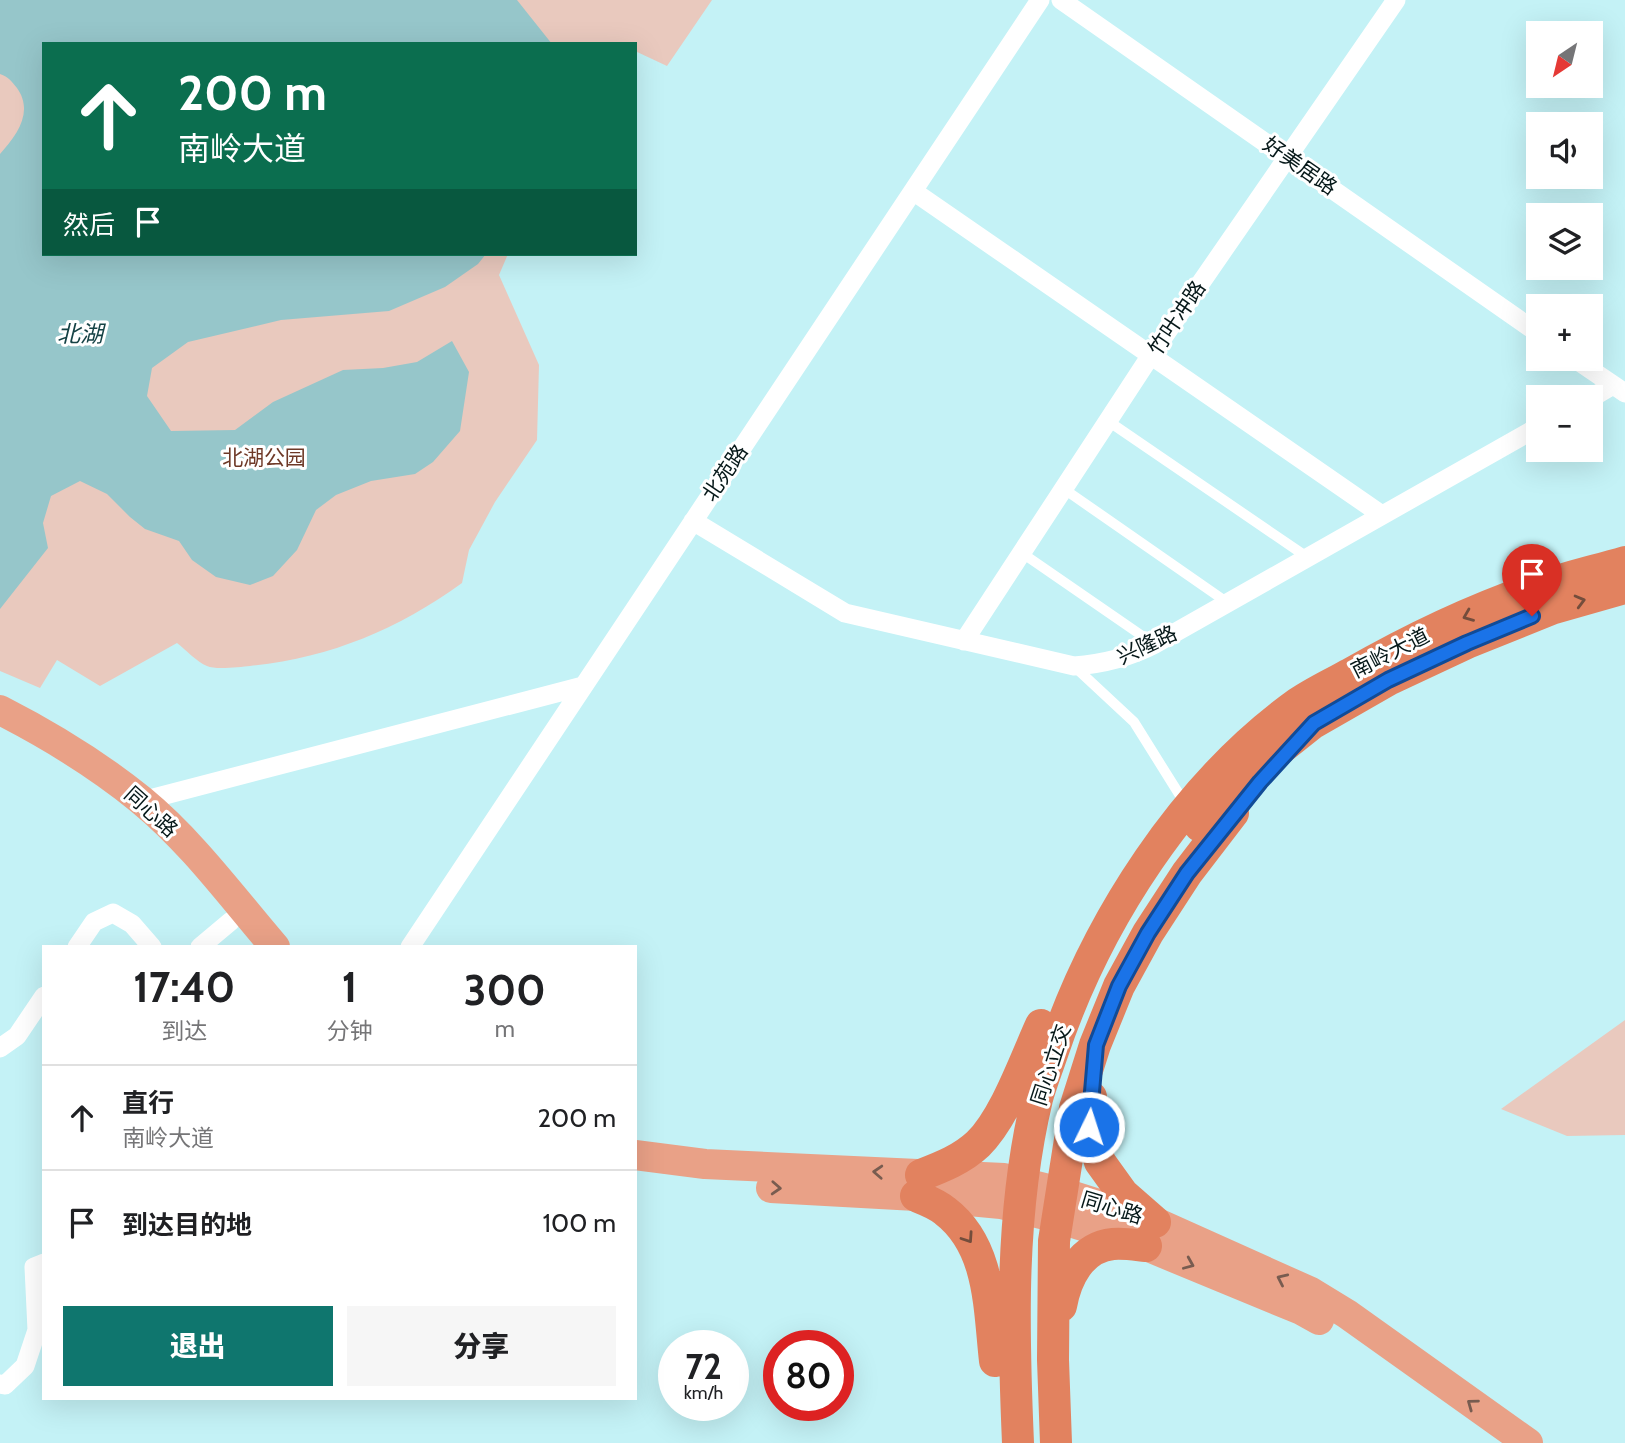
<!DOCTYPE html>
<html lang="zh">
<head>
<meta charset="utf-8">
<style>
  :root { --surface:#fff; --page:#f6f6f6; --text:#202124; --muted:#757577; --line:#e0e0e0; --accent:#0f766e }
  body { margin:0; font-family:Cabin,"Noto Sans SC",sans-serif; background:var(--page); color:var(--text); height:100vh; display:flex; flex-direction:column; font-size:26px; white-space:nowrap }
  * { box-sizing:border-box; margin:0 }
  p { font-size:23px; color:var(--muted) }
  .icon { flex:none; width:38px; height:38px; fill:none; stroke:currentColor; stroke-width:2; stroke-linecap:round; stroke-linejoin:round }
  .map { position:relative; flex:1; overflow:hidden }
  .panel { position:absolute; left:42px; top:945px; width:595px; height:455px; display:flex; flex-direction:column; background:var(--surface); border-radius:0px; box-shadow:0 7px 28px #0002 }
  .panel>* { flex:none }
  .banner { position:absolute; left:42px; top:42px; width:595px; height:214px; border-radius:0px; box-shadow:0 7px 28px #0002; background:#0b6e4f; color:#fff; overflow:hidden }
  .needle { width:46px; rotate:215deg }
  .controls { position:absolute; left:1526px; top:21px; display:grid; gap:14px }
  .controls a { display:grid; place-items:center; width:77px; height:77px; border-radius:0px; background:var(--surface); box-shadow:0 7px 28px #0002; font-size:35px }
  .speed { position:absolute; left:658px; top:1330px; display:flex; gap:14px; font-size:35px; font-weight:700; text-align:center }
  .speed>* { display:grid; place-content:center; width:91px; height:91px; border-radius:50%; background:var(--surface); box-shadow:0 7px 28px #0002; line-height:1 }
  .speed small { font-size:18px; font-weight:400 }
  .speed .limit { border:10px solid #d22; background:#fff; color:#111 }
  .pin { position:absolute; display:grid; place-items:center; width:60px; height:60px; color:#fff; margin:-72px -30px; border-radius:50% 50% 50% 0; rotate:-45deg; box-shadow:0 0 7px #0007 }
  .pin .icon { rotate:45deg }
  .me { position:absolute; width:77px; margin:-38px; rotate:4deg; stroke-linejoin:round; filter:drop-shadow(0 0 5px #0008) }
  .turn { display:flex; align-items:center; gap:24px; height:147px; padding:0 21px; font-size:32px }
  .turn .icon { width:91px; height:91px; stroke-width:2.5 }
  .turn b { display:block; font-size:49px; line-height:60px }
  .then { display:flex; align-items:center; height:66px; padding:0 21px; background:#0003; gap:14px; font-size:26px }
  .eta { display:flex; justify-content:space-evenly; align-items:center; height:119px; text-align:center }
  .eta b { font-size:42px; font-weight:800; line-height:49px }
  .button { display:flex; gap:14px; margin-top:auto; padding:14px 21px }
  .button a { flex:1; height:80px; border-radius:0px; background:var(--accent); color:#fff; font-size:28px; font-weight:800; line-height:80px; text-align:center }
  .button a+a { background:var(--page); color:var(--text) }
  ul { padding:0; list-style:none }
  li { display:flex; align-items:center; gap:21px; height:105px; padding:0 21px; border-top:2px solid var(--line) }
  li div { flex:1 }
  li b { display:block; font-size:26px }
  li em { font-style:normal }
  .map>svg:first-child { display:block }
  .green { fill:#e9c9be }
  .water { fill:#96c6ca }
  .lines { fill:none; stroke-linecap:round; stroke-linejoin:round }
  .service { stroke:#fff; stroke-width:10 }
  .minor { stroke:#fff; stroke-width:19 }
  .primary { stroke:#e9a187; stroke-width:30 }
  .trunk { stroke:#e2825f; stroke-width:32 }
  .oneway { stroke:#744d3c }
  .oneway2 { stroke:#785c50 }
  .route-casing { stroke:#114b97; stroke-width:18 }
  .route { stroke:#1a73e8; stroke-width:12 }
  .labels { text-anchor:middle; stroke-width:6; stroke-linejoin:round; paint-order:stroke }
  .street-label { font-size:21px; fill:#061819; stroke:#fff }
  .park-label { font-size:21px; fill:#6e3927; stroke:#fff }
  .water-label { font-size:23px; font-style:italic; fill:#154245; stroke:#fff }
</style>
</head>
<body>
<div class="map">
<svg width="1625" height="1443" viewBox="0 0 1625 1443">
  <rect width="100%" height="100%" fill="#c4f2f6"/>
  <path class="green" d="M0,0H712L667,66L635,51V44H44V254H508L499,275L539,365L537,440L495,502L469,550L462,583C397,630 329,658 250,666C240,667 215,670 207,666C197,662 186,650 177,643L100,686L57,660L40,688L0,671Z
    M1625,1020V1135L1567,1136L1501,1109Z"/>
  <path class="water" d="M0,0H517L552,44H44V254H486L478,264L445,287L389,311L281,320L188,342L152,368L147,396L171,431L235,430L273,402L343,370L383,368L417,362L452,341L469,372L460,431L433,462L415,474L371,481L336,495L316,510L297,550L273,576L250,585L216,577L192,560L179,541L145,529L130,517L107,494L80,481L51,496L43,523L48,548L0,609V154C17,135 34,112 17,88C11,81 9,77 0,74Z"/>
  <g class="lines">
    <path class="service" d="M1108,421L1307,557
      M1064,489L1228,603
      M1022,553L1154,644
      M1076,668L1134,722L1179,794"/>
    <path class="minor" d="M1061,0L1538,333
      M913,191L1382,515
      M1575,359L1625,393
      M1591,398L1613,385
      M693,521L845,613L1074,666C1103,664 1128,658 1155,644L1538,427
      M964,641L1151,355L1396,0
      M142,801L583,686
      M77,947L94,922L113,913L132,924L152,947
      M200,947L231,921
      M410,947L1040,0
      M0,1048L17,1036L44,996
      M0,1384L5,1385L25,1366L37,1330L34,1267L44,1263"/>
    <path class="primary" d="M0,710C49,735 98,765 141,800C192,842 232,897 275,947
      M635,1155L705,1164L1004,1178L1061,1192L1155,1222L1311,1292L1347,1314L1528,1443
      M771,1188L916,1196L1001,1204L1057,1218L1146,1246L1301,1310L1319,1320"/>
    <path class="trunk" d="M1200,826L1269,758L1313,723L1388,680L1467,643L1554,608L1625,588
      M1091,1097L1089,1127L1100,1162L1123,1194L1155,1222
      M921,1175C942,1167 962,1159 978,1144C1005,1118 1025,1060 1041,1025
      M916,1196C926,1200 937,1204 945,1211C991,1246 989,1308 995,1361
      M1061,1306C1066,1278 1081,1247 1113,1244C1124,1243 1136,1245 1146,1246
      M1018,1443C1013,1328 1010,1212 1037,1099C1041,1084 1047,1069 1052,1054C1096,922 1184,785 1298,703C1314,692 1333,683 1350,674C1411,639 1478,607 1545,585C1571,576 1598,570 1625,562
      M1056,1443L1053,1360L1054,1241L1075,1108L1095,1045L1119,986L1148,933L1187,873L1233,813"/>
  </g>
  <defs><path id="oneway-chevron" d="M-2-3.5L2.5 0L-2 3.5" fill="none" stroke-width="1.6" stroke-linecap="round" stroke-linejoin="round" transform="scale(1.75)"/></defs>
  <g class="oneway">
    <use href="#oneway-chevron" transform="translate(1580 601) rotate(-15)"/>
    <use href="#oneway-chevron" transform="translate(1468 616) rotate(158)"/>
    <use href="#oneway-chevron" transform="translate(968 1238) rotate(56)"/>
  </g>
  <g class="oneway2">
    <use href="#oneway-chevron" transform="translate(878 1172) rotate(-177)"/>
    <use href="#oneway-chevron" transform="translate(776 1188) rotate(3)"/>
    <use href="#oneway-chevron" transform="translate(1189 1264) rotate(23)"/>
    <use href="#oneway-chevron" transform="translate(1282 1279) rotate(-155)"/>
    <use href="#oneway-chevron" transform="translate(1472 1404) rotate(-144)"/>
  </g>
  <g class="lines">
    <defs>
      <path id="route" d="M1089,1127L1096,1045L1119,986L1148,933L1187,873L1260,782L1314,723L1388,680L1467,643L1532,616"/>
    </defs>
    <use href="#route" class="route-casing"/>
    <use href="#route" class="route"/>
  </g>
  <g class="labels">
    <g class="street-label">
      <text transform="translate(1300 166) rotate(35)" y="7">好美居路</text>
      <text transform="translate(1177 318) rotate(-56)" y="7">竹叶冲路</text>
      <text transform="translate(725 473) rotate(-56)" y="7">北苑路</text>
      <text transform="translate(1147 645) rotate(-25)" y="7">兴隆路</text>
      <text transform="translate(1390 653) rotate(-27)" y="7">南岭大道</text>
      <text transform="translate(151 812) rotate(42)" y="7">同心路</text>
      <text transform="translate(1051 1065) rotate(-72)" y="7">同心立交</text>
      <text transform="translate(1112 1208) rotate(17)" y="7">同心路</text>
    </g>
    <g class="park-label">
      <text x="264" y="465">北湖公园</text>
    </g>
    <g class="water-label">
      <text x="80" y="342">北湖</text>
    </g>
  </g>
</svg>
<div class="controls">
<a><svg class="needle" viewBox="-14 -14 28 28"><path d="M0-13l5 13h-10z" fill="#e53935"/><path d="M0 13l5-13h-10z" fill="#757577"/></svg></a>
<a><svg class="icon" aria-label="sound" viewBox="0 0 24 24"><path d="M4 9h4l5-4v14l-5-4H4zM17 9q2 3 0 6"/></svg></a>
<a><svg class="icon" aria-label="layers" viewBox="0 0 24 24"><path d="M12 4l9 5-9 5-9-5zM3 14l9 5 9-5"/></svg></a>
<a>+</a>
<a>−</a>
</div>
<div class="speed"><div>72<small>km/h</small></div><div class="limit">80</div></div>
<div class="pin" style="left:1532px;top:616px;background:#d93025"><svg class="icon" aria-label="arrive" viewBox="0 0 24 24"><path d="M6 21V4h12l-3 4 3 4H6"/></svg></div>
<svg class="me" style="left:1089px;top:1127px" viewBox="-20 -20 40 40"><circle r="17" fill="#1a73e8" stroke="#fff" stroke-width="3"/><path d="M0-11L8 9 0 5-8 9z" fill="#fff"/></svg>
<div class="banner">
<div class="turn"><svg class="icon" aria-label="ahead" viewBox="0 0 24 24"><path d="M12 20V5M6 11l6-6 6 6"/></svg><div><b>200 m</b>南岭大道</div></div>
<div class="then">然后<svg class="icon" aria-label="arrive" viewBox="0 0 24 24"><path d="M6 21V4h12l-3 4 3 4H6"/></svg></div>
</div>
<section class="panel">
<div class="eta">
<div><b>17:40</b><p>到达</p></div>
<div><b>1</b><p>分钟</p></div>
<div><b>300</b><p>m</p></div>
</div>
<ul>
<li><svg class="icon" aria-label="ahead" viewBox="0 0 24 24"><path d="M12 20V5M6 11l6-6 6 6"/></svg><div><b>直行</b><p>南岭大道</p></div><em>200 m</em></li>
<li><svg class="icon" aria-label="arrive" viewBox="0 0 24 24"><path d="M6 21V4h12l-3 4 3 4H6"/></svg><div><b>到达目的地</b></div><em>100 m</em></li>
</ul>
<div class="button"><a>退出</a><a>分享</a></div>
</section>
</div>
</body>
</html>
